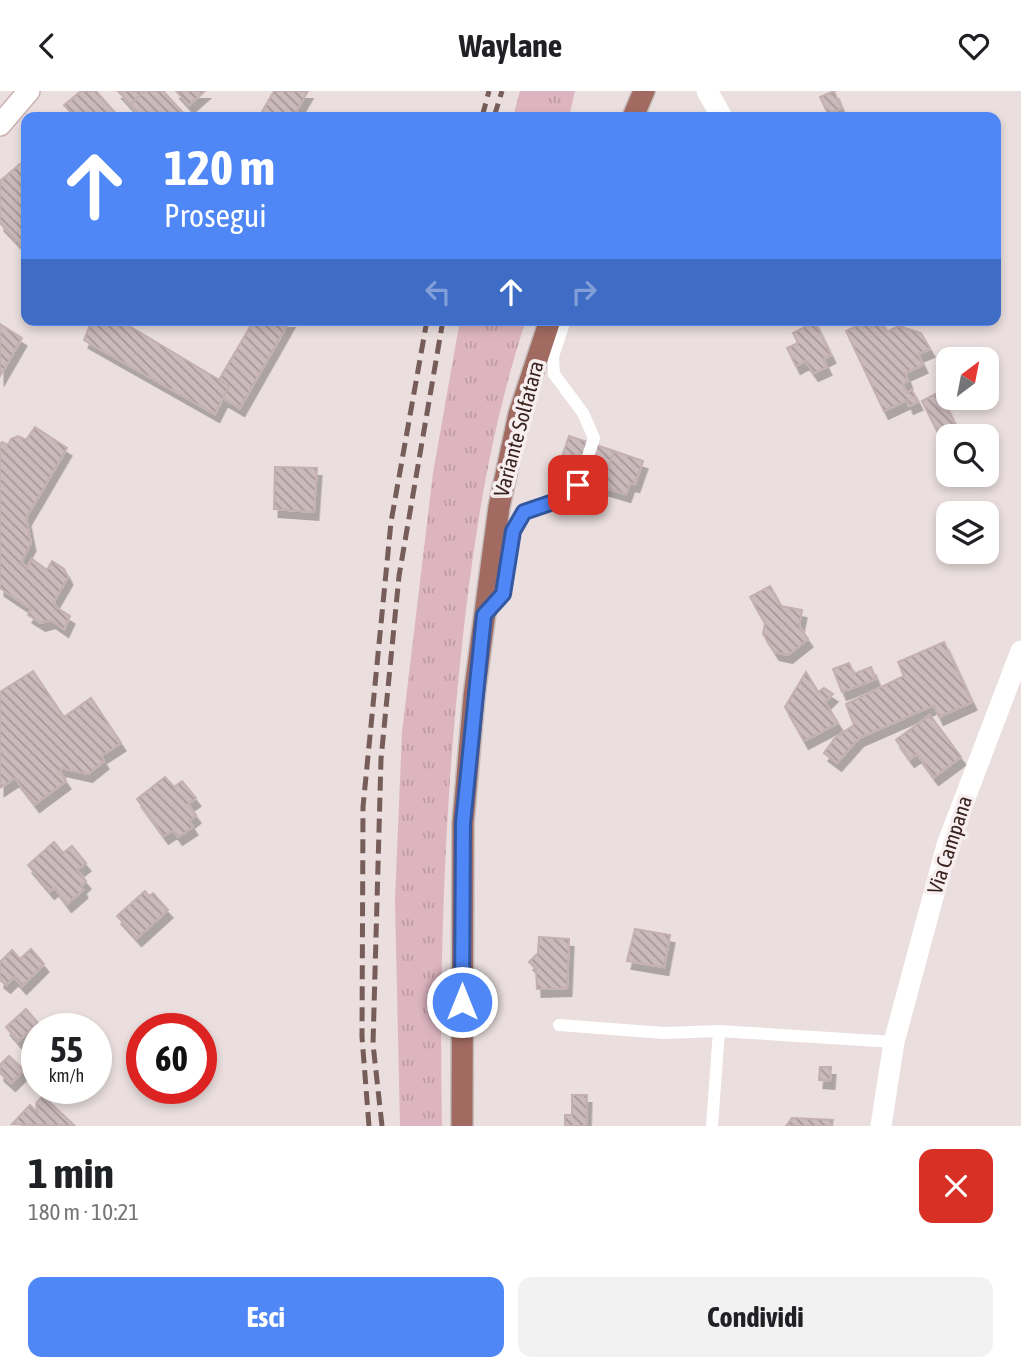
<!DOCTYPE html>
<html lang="it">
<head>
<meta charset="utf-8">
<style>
  :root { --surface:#fff; --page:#f2f2f2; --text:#202124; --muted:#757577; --accent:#4f87f7 }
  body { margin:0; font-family:"Asap Condensed",sans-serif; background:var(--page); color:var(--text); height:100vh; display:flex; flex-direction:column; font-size:26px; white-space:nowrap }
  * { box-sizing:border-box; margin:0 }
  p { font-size:23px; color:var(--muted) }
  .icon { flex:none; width:38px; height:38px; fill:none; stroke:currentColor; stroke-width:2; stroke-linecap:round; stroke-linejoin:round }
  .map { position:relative; height:1035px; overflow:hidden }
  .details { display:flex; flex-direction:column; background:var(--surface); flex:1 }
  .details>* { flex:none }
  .top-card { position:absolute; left:21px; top:21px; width:980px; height:214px; border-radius:14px; box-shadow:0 4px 10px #0003; background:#4f87f7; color:#fff; overflow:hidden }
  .needle { width:46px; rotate:32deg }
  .controls { position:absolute; left:936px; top:256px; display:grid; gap:14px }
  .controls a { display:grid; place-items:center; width:63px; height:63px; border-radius:14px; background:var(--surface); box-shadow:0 4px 10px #0003; font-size:35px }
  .speed { position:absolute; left:21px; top:922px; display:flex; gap:14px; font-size:35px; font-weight:700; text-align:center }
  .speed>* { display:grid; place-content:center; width:91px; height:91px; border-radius:50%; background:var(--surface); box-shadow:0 4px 10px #0003; line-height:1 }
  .speed small { font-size:18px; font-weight:400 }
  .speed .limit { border:10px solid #d22; background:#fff; color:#111 }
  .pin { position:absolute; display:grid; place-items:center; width:60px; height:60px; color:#fff; margin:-30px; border-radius:14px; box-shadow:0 4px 10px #0006 }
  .me { position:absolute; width:77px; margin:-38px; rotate:0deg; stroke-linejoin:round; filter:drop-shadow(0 0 5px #0008) }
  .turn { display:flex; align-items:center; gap:24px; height:147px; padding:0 28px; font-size:32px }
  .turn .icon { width:91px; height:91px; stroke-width:2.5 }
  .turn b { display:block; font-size:49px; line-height:60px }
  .lanes { display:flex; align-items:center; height:66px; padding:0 28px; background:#0003; justify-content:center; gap:35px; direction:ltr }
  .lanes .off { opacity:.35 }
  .round { display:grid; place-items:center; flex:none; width:74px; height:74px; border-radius:14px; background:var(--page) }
  .summary { display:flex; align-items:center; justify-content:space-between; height:119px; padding:0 28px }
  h1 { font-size:42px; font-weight:700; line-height:52px }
  .action { display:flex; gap:14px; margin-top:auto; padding:14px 28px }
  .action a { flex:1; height:80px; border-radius:14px; background:var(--accent); color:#fff; font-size:28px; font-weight:700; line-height:80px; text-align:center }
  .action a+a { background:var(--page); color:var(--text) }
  header { display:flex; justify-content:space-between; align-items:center; height:91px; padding:0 28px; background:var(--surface); font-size:32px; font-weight:700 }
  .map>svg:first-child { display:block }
  .grass { fill:url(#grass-tufts) }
  .building { fill:url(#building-back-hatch); stroke:#c4b0b0; stroke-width:2; filter:url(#shadow) }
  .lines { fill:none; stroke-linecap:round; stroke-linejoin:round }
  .secondary-casing { stroke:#cab2b1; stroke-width:24 }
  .primary-casing { stroke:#c4bdbc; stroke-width:24 }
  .lane { stroke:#fff; stroke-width:12 }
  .street { stroke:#fff; stroke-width:21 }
  .secondary { stroke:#fff; stroke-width:21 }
  .primary { stroke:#a26b61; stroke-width:21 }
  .rail { stroke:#765d59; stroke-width:5; stroke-dasharray:14 7; stroke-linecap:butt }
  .route-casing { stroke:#3358a1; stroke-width:18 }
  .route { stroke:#4f87f7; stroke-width:12 }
  .labels { text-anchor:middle; stroke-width:7; stroke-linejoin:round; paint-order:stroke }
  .street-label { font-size:21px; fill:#3a231f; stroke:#f7eeef }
</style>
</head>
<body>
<header><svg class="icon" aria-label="back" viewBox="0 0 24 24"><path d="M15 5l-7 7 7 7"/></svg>Waylane<svg class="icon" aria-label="heart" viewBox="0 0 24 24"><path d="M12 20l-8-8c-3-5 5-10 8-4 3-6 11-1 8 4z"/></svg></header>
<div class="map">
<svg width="1021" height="1035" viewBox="0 0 1021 1035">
  <defs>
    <pattern id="grass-tufts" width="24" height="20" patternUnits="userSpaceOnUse" patternTransform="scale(1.75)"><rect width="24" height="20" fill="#ddb5c1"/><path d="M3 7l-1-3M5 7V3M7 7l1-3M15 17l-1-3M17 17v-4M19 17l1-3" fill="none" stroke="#be9ba5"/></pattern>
    <pattern id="building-back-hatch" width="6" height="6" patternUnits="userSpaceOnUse" patternTransform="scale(1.75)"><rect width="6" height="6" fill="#cbbabb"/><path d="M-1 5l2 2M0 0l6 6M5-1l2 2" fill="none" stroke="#a69797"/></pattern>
    <filter id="shadow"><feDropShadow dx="4.5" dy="8" stdDeviation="0" flood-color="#0004"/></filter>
  </defs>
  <rect width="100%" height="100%" fill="#eadede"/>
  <path class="grass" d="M520,0H575L569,26H513Z
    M460,229H526C489,341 472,456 460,573C444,726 439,881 442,1035H400L395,809L402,641L433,382Z"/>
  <path class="building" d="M81,0H96L119,26H75L64,14Z
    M118,0H145L130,13Z
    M145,0H163L187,26H141L130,13Z
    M176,0H205L189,14Z
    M274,0H308L293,26H259Z
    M834,0L841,17L828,23L820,6Z
    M20,73L26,80V152L22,155L0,132V90Z
    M92,229H119L229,295L215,323L84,249Z
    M254,229H290L240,317L223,307L229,295L219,289Z
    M814,229L831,264L823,268L827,276L814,282L805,270L796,275L787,257L798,252L793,242L805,236L803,232Z
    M869,229H881L886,241L899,235L921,242L930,258L918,263L923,274L905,282L908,290L902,293L907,302L912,299L918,311L909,315L907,309L884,320L846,240Z
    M0,233L22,247L0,285Z
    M939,301L955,333L938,342L922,310Z
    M35,336L67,357L26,427L31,452L21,471L27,477L32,468L47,479L52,470L64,478L68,486L54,510L56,516L70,525L64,538L51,529L41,532L28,524L31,518L0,497V354L2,351L8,354L11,348L18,345L26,349Z
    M569,345L614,360L602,396L557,381Z
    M614,360L643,370L635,393L630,392L626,403L602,396Z
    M275,376L317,377L314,421L274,418Z
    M770,495L781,515L802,519L799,535L808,548L788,564L775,561L763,543L765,532L750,506Z
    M944,551L972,611L939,626L934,614L859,647L837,672L824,662L835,647L854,634L846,613L904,585L898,571Z
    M849,572L854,583L871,576L876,588L842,601L833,578Z
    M33,580L64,626L91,607L121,652L101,665L104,670L88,683L61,677L60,681L66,690L35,713L15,687L0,697V601Z
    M806,581L818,601L824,597L833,603L825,611L838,632L804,650L785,616Z
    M930,624L961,666L934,686L917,663L910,668L896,649Z
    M165,686L174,696L182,690L196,707L188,713L196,724L189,730L193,736L178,746L173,739L164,745L137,708Z
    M54,751L63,762L72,755L86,772L77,779L86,790L81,795L83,799L67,813L54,796L50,800L28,774Z
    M145,800L149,805L153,802L168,819L137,847L117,825Z
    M635,838L670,844L664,876L627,870Z
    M539,846L569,848L567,897L537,898L536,878L529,871L538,862Z
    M31,858L44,873L22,895L14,886L6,894L0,889V871L12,859L20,868Z
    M26,918L38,932L18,950L6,936Z
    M9,965L24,979L11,992L0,982V974Z
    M820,976H831L830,990L819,989Z
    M572,1004H587L586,1035H565V1024H572Z
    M43,1005L75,1035L12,1033L30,1014L37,1021L36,1012Z
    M792,1027L833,1029L832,1035H786Z"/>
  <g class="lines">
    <defs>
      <path id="secondary" d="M0,34L29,0"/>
      <path id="primary" d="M633,26L644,0
        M462,1035L463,732L474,605L499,416L519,323L550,229"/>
    </defs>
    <use href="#secondary" class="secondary-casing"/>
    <use href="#primary" class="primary-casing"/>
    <path class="lane" d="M487,521L503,503L513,440L524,421C580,406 577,398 594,347L583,322L554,283L553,265L565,229
      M559,934L664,942L719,940
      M712,1035L719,940L894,951"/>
    <path class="street" d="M707,0L722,26
      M881,1035L894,951L947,754L1021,560"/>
    <use href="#secondary" class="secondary"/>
    <use href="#primary" class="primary"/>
    <path class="rail" d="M482,26L489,0
      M494,26L502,0
      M369,1035L362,946L363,716L391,431L427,229
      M382,1035L373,953L381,668L399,485L443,229"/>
  </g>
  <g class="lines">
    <defs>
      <path id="route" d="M462,911L463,732L484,524L503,503L513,440L524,421L568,406L578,394"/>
    </defs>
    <use href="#route" class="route-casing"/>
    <use href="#route" class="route"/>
  </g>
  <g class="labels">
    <g class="street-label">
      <text transform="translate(519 338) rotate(-75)" y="7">Variante Solfatara</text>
      <text transform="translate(950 754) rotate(-72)" y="7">Via Campana</text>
    </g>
  </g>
</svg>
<div class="controls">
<a><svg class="needle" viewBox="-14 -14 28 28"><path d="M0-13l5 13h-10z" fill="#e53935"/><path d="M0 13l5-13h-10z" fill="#757577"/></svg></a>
<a><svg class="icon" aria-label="search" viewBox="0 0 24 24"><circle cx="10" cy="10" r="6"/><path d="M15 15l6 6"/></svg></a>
<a><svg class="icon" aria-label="layers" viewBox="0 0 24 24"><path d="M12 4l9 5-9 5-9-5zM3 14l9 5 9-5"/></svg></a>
</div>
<div class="speed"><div>55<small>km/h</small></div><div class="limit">60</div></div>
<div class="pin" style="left:578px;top:394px;background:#d93025"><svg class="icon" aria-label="arrive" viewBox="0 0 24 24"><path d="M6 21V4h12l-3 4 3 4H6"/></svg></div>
<svg class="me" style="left:462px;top:911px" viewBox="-20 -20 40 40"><circle r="17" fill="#4f87f7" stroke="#fff" stroke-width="3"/><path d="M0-11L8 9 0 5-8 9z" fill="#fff"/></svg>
<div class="top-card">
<div class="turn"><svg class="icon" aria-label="ahead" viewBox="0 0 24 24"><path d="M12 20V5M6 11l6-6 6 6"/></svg><div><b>120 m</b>Prosegui</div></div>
<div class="lanes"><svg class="icon off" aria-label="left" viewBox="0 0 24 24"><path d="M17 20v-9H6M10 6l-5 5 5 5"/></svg><svg class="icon" aria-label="ahead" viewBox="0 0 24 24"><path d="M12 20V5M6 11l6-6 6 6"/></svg><svg class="icon off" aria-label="right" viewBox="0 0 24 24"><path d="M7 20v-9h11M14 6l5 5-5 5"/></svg></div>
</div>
</div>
<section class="details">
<div class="summary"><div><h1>1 min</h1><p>180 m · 10:21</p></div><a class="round" style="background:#d93025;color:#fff"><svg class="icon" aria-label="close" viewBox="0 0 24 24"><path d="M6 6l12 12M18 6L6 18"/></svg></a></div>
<div class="action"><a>Esci</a><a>Condividi</a></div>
</section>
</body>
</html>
